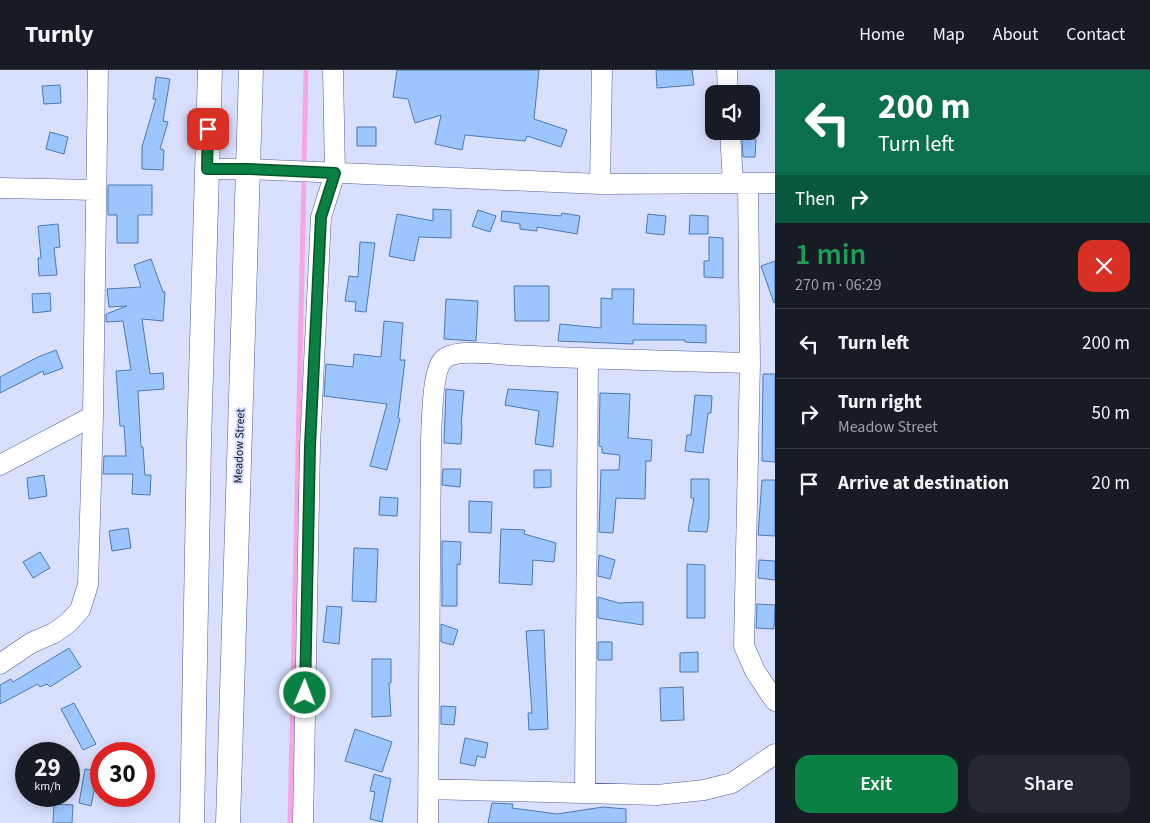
<!DOCTYPE html>
<html lang="en">
<head>
<meta charset="utf-8">
<style>
  :root { --surface:#171b24; --page:#242831; --text:#f1f3f6; --muted:#9ea1a6; --line:#363941; --accent:#0b8043 }
  body { margin:0; font-family:"Source Sans 3",sans-serif; background:var(--page); color:var(--text); height:100vh; display:flex; flex-direction:column; font-size:19px; white-space:nowrap }
  * { box-sizing:border-box; margin:0 }
  p { font-size:16px; color:var(--muted) }
  .icon { flex:none; width:28px; height:28px; fill:none; stroke:currentColor; stroke-width:2; stroke-linecap:round; stroke-linejoin:round }
  .map { position:relative; flex:1; overflow:hidden }
  .details { display:flex; flex-direction:column; background:var(--surface); width:375px }
  .details>* { flex:none }
  .top-card { background:#0b6e4f; color:#fff; overflow:hidden }
  .controls { position:absolute; left:705px; top:15px; display:grid; gap:10px }
  .controls a { display:grid; place-items:center; width:55px; height:55px; border-radius:10px; background:var(--surface); box-shadow:0 2px 12px #0003; font-size:25px }
  .speed { position:absolute; left:15px; top:672px; display:flex; gap:10px; font-size:25px; font-weight:700; text-align:center }
  .speed>* { display:grid; place-content:center; width:65px; height:65px; border-radius:50%; background:var(--surface); box-shadow:0 2px 12px #0003; line-height:1 }
  .speed small { font-size:12px; font-weight:400 }
  .speed .limit { border:8px solid #d22; background:#fff; color:#111 }
  .pin { position:absolute; display:grid; place-items:center; width:42px; height:42px; color:#fff; margin:-21px; border-radius:10px; box-shadow:0 2px 8px #0006 }
  .me { position:absolute; width:55px; margin:-28px; rotate:1deg; stroke-linejoin:round; filter:drop-shadow(0 0 4px #0008) }
  .turn { display:flex; align-items:center; gap:18px; height:105px; padding:0 20px; font-size:22px }
  .turn .icon { width:65px; height:65px; stroke-width:2.5 }
  .turn b { display:block; font-size:35px; line-height:42px }
  .then { display:flex; align-items:center; height:48px; padding:0 20px; background:#0003; gap:10px; font-size:19px }
  .round { display:grid; place-items:center; flex:none; width:52px; height:52px; border-radius:15px; background:var(--page) }
  .head { display:flex; align-items:center; justify-content:space-between; height:85px; padding:0 20px }
  h1 { font-size:30px; font-weight:600; line-height:38px; color:#1e9e55 }
  .button { display:flex; gap:10px; margin-top:auto; padding:10px 20px }
  .button a { flex:1; height:58px; border-radius:15px; background:var(--accent); color:#fff; font-size:20px; font-weight:600; line-height:58px; text-align:center }
  .button a+a { background:var(--page); color:var(--text) }
  ul { padding:0; list-style:none }
  li { display:flex; align-items:center; gap:15px; height:70px; padding:0 20px; border-top:1px solid var(--line) }
  li div { flex:1 }
  li b { display:block; font-size:19px }
  li em { font-style:normal }
  header { display:flex; align-items:center; gap:30px; box-sizing:border-box; height:70px; padding:0 25px; background:var(--surface); border-bottom:1px solid var(--line) }
  header strong { font-size:24px }
  nav { display:flex; gap:28px; margin-inline-start:auto; font-size:18px }
  main { display:flex; flex:1; min-height:0 }
  .map>svg:first-child { display:block }
  .lines { fill:none; stroke-linecap:round; stroke-linejoin:round }
  .stream { stroke:#f5a6e3; stroke-width:5 }
  .building { fill:#9cc6fd; stroke:#4b79b4 }
  .minor-casing { stroke:#545fa0; stroke-width:21 }
  .tertiary-casing { stroke:#545fa0; stroke-width:25 }
  .minor { stroke:#fff; stroke-width:20 }
  .tertiary { stroke:#fff; stroke-width:24 }
  .route-casing { stroke:#07532c; stroke-width:12 }
  .route { stroke:#0b8043; stroke-width:9 }
  .labels { text-anchor:middle; stroke-width:4; stroke-linejoin:round; paint-order:stroke }
  .street-label { font-size:12px; fill:#0c0e28; stroke:#d9e0fe }
</style>
</head>
<body>
<header>
<strong>Turnly</strong>
<nav><a>Home</a><a>Map</a><a>About</a><a>Contact</a></nav>
</header>
<main>
<div class="map">
<svg width="775" height="753" viewBox="0 0 775 753">
  <rect width="100%" height="100%" fill="#d9e0fe"/>
  <g class="lines">
    <path class="stream" d="M304,97L306,0
      M290,753L304,105"/>
  </g>
  <path class="building" d="M397,0H539L534,49L567,60L561,77L527,66L525,71L465,65L462,80L435,74L441,45L415,53L408,29L393,27Z
    M656,0H692L694,15L657,18Z
    M156,7L170,9L163,51L168,52L160,79L164,80L163,100L142,99V77L156,29H153Z
    M60,15L61,33L44,34L42,16Z
    M357,57H376V76H357Z
    M50,62L68,67L64,84L46,79Z
    M742,69H756L755,87H743Z
    M108,115H152V145H138V173H117V145H108Z
    M433,139L451,140V168L419,167L414,191L389,186L397,144L433,151Z
    M478,140L496,146L490,162L472,156Z
    M502,141L561,146L562,143L580,146L577,164L537,157V161L520,159V154L501,151Z
    M648,144L666,146L664,165L646,163Z
    M690,145L708,146V164H689Z
    M58,154L60,177L54,178L57,205L39,206L38,188H41L38,156Z
    M709,167L723,168V208L704,207V191H709Z
    M360,172L375,173L366,242L355,241L356,232L345,231L349,206L358,207Z
    M151,189L163,222H165L163,251L142,249L150,304L163,303L164,319L138,321L141,377H143L145,405H151L150,425L132,424L133,404H103L104,386H126L124,356H120L116,301L131,300L123,251L106,252V244L127,236L109,237L107,219L141,217L134,195Z
    M775,191V232L774,233L761,196Z
    M514,216H549V251H515Z
    M612,219H634L633,254L706,255V273L685,272V270H633V274L558,271L560,254L601,258V228L612,229Z
    M50,223L51,241L33,243L32,224Z
    M446,229L478,231L476,271L444,269Z
    M384,251L403,253L400,290H405L398,348L400,349L387,400L370,396L387,334L324,326L326,294L353,297L354,284L381,287Z
    M56,280L63,298L44,305L43,301L0,323V307L38,287Z
    M763,304H775V392L762,391Z
    M446,319L464,321L461,355H462L461,374L444,373Z
    M508,319L558,322L553,377L535,374L539,341L505,335Z
    M600,323L630,324L628,368L652,370L651,391H646L645,429L616,428L613,463L599,462L601,400H619L620,385L602,383V377L599,376Z
    M695,325L712,326L711,343H708L703,383L685,381L687,365H691Z
    M443,399H461L460,417L442,415Z
    M534,400H551V417L534,418Z
    M44,405L47,426L29,429L27,408Z
    M691,409H709V448L707,462L688,461L694,428H691Z
    M762,410H775V466L758,465Z
    M380,427L398,428L397,446L379,445Z
    M469,431L492,432L491,463L469,462Z
    M128,458L131,478L112,481L109,461Z
    M501,459L525,460L524,464L556,473L554,492L533,490L532,515L499,513Z
    M442,471L461,472L460,495L457,494V536H442Z
    M354,478L378,479L376,532L352,531Z
    M40,482L50,498L33,508L23,492Z
    M599,485L615,490L610,509L598,506Z
    M759,490L775,491V510L758,508Z
    M687,494L705,495V548H687Z
    M598,527L619,533L643,532V555L598,548Z
    M757,534L775,535L774,559L756,558Z
    M327,536L342,537L339,574L323,572Z
    M441,554L458,560L453,575L441,572Z
    M544,560L548,659L529,660L528,643H532L526,561Z
    M598,572H612V590H598Z
    M69,578L81,597L50,617L47,614L40,617L38,614L0,634V615L11,609L13,612Z
    M698,582V602H680V583Z
    M372,589H391V613H389L391,646L372,647Z
    M683,617L684,650L661,651L660,618Z
    M74,633L96,674L83,680L61,639Z
    M441,636L456,637L454,655L441,654Z
    M355,659L392,672L382,702L345,691Z
    M465,668L488,673L485,688L477,686L475,696L460,693Z
    M85,699L98,701L91,736L79,733Z
    M374,704L391,709L382,752L370,749L375,722L370,721Z
    M492,733L513,734L512,738L557,744L603,737L626,739V753H488Z
    M54,734L73,735L72,753H53Z"/>
  <g class="lines">
    <defs>
      <path id="minor" d="M727,0L728,24
        M730,61L733,113
        M207,99H248L600,114L775,113
        M748,113L750,293L744,576L755,601L775,631
        M600,114L602,0
        M0,118L95,120
        M0,395L93,346
        M0,594L31,573L54,563L68,553L80,540L88,515L93,346L98,0
        M429,719L657,725L704,720L732,713L775,684
        M585,722L588,289
        M303,753L310,376L321,147L335,103L333,0
        M428,753L431,368C432,352 432,301 443,290C454,278 494,284 510,285C590,289 670,291 750,293"/>
      <path id="tertiary" d="M192,753L199,373L210,0
        M228,753L251,0"/>
    </defs>
    <use href="#minor" class="minor-casing"/>
    <use href="#tertiary" class="tertiary-casing"/>
    <use href="#minor" class="minor"/>
    <use href="#tertiary" class="tertiary"/>
  </g>
  <g class="lines">
    <defs>
      <path id="route" d="M208,59L207,99H248L335,103L321,147L310,376L305,623"/>
    </defs>
    <use href="#route" class="route-casing"/>
    <use href="#route" class="route"/>
  </g>
  <g class="labels">
    <g class="street-label">
      <text transform="translate(239 376) rotate(-88)" y="4">Meadow Street</text>
    </g>
  </g>
</svg>
<div class="controls">
<a><svg class="icon" aria-label="sound" viewBox="0 0 24 24"><path d="M4 9h4l5-4v14l-5-4H4zM17 9q2 3 0 6"/></svg></a>
</div>
<div class="speed"><div>29<small>km/h</small></div><div class="limit">30</div></div>
<div class="pin" style="left:208px;top:59px;background:#d93025"><svg class="icon" aria-label="arrive" viewBox="0 0 24 24"><path d="M6 21V4h12l-3 4 3 4H6"/></svg></div>
<svg class="me" style="left:305px;top:623px" viewBox="-20 -20 40 40"><circle r="17" fill="#0b8043" stroke="#fff" stroke-width="3"/><path d="M0-11L8 9 0 5-8 9z" fill="#fff"/></svg>
</div>
<section class="details">
<div class="top-card">
<div class="turn"><svg class="icon" aria-label="left" viewBox="0 0 24 24"><path d="M17 20v-9H6M10 6l-5 5 5 5"/></svg><div><b>200 m</b>Turn left</div></div>
<div class="then">Then<svg class="icon" aria-label="right" viewBox="0 0 24 24"><path d="M7 20v-9h11M14 6l5 5-5 5"/></svg></div>
</div>
<div class="head"><div><h1>1 min</h1><p>270 m · 06:29</p></div><a class="round" style="background:#d93025;color:#fff"><svg class="icon" aria-label="close" viewBox="0 0 24 24"><path d="M6 6l12 12M18 6L6 18"/></svg></a></div>
<ul>
<li><svg class="icon" aria-label="left" viewBox="0 0 24 24"><path d="M17 20v-9H6M10 6l-5 5 5 5"/></svg><div><b>Turn left</b></div><em>200 m</em></li>
<li><svg class="icon" aria-label="right" viewBox="0 0 24 24"><path d="M7 20v-9h11M14 6l5 5-5 5"/></svg><div><b>Turn right</b><p>Meadow Street</p></div><em>50 m</em></li>
<li><svg class="icon" aria-label="arrive" viewBox="0 0 24 24"><path d="M6 21V4h12l-3 4 3 4H6"/></svg><div><b>Arrive at destination</b></div><em>20 m</em></li>
</ul>
<div class="button"><a>Exit</a><a>Share</a></div>
</section>
</main>
</body>
</html>
